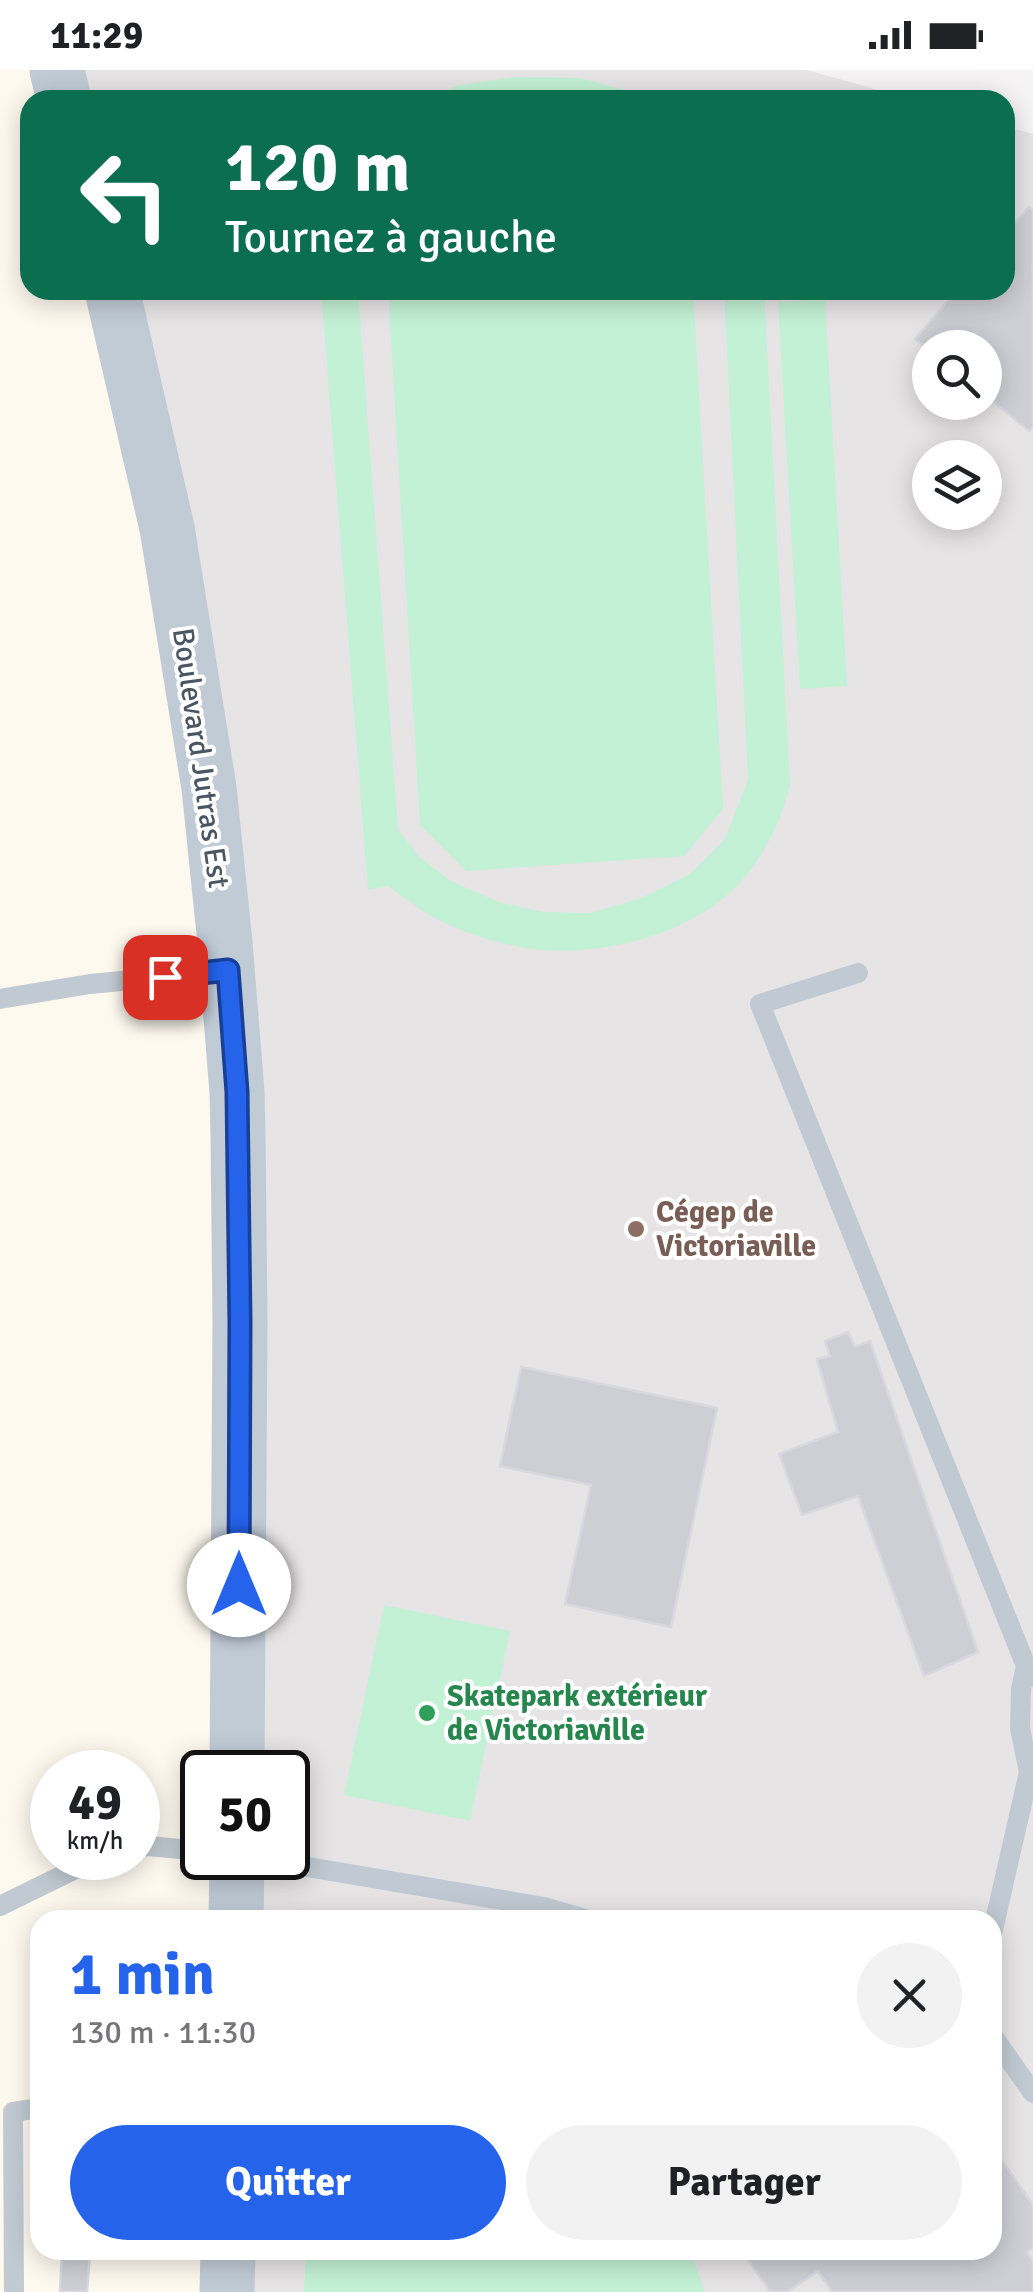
<!DOCTYPE html>
<html lang="fr">
<head>
<meta charset="utf-8">
<style>
  :root { --surface:#fff; --page:#f2f2f2; --text:#202124; --muted:#757577; --accent:#2563eb }
  body { margin:0; font-family:Signika,sans-serif; background:var(--page); color:var(--text); height:100vh; display:flex; flex-direction:column; font-size:38px; white-space:nowrap }
  * { box-sizing:border-box; margin:0 }
  p { font-size:32px; color:var(--muted) }
  .icon { flex:none; width:55px; height:55px; fill:none; stroke:currentColor; stroke-width:2; stroke-linecap:round; stroke-linejoin:round }
  .map { position:relative; flex:1; overflow:hidden }
  .side { position:absolute; left:30px; top:1840px; width:972px; height:350px; display:flex; flex-direction:column; background:var(--surface); border-radius:30px; box-shadow:0 5px 25px #0003 }
  .side>* { flex:none }
  .banner { position:absolute; left:20px; top:20px; width:995px; height:210px; border-radius:30px; box-shadow:0 5px 25px #0003; background:#0b6e4f; color:#fff; overflow:hidden }
  .buttons { position:absolute; left:912px; top:260px; display:grid; gap:20px }
  .buttons a { display:grid; place-items:center; width:90px; height:90px; border-radius:50%; background:var(--surface); box-shadow:0 5px 25px #0003; font-size:50px }
  .speed { position:absolute; left:30px; top:1680px; display:flex; gap:20px; font-size:50px; font-weight:700; text-align:center }
  .speed>* { display:grid; place-content:center; width:130px; height:130px; border-radius:50%; background:var(--surface); box-shadow:0 5px 25px #0003; line-height:1 }
  .speed small { font-size:25px; font-weight:400 }
  .speed .limit { border:5px solid #111; border-radius:15px; background:#fff; color:#111 }
  .pin { position:absolute; display:grid; place-items:center; width:85px; height:85px; color:#fff; margin:-42px; border-radius:20px; box-shadow:0 5px 15px #0006 }
  .me { position:absolute; width:110px; margin:-55px; rotate:0deg; stroke-linejoin:round; filter:drop-shadow(0 0 8px #0008) }
  .turn { display:flex; align-items:center; gap:35px; height:210px; padding:0 40px; font-size:45px }
  .turn .icon { width:130px; height:130px; stroke-width:2.5 }
  .turn b { display:block; font-size:70px; line-height:85px }
  .round { display:grid; place-items:center; flex:none; width:105px; height:105px; border-radius:52px; background:var(--page) }
  .summary { display:flex; align-items:center; justify-content:space-between; height:170px; padding:0 40px }
  h1 { font-size:60px; font-weight:700; line-height:75px; color:var(--accent) }
  .button { display:flex; gap:20px; margin-top:auto; padding:20px 40px }
  .button a { flex:1; height:115px; border-radius:60px; background:var(--accent); color:#fff; font-size:40px; font-weight:700; line-height:115px; text-align:center }
  .button a+a { background:var(--page); color:var(--text) }
  .status { display:flex; justify-content:space-between; align-items:center; height:70px; padding:0 50px; background:var(--surface); direction:ltr }
  .status svg { height:28px; fill:currentColor }
  .map>svg:first-child { display:block }
  .commercial { fill:#fdf9ef; fill-rule:evenodd }
  .education { fill:#e6e4e5; fill-rule:evenodd }
  .green { fill:#c3f1d5 }
  .building { fill:#cdcfd5; stroke:#d7d9de; stroke-width:2.5 }
  .lines { fill:none; stroke-linecap:round; stroke-linejoin:round }
  .lane { stroke:#c1cad2; stroke-width:20 }
  .secondary { stroke:#c1cbd6; stroke-width:55 }
  .route-casing { stroke:#184099; stroke-width:25 }
  .route { stroke:#2563eb; stroke-width:18 }
  .education-dot { fill:#8d6e63; stroke:#fff; stroke-width:4 }
  .leisure-dot { fill:#2e9e5b; stroke:#fff; stroke-width:4 }
  .labels { text-anchor:middle; stroke-width:8; stroke-linejoin:round; paint-order:stroke }
  .street-label { font-size:30px; fill:#4a5661; stroke:#fff }
  .education-label { font-size:30px; font-weight:bold; fill:#785e54; stroke:#fff; text-anchor:start }
  .leisure-label { font-size:30px; font-weight:bold; fill:#27864d; stroke:#fff; text-anchor:start }
</style>
</head>
<body>
<div class="status"><b>11:29</b><svg viewBox="0 0 49 12"><path d="M0 12V9h3v3zM5 12V6h3v6zM10 12V3h3v9zM15 12V0h3v12zM26 1h20v11H26zM47 4h2v5h-2z"/></svg></div>
<div class="map">
<svg width="1033" height="2222" viewBox="0 0 1033 2222">
  <rect width="100%" height="100%" fill="#f5f3f3"/>
  <path class="commercial" d="M0,0H56L64,30H30V220H111L209,718L237,1702H202V1788H237L235,1850H40V2180H225L224,2222H0ZM52,1702H138V1788H52Z"/>
  <path class="education" d="M56,0H807L913,30H64Z
    M1005,56L1033,64V2222H224L225,2180H992V1850H235L237,1788H288V1702H237V1021L111,220H1005ZM930,278H985V332H930ZM930,388H985V442H930Z"/>
  <path class="green" d="M516,7L578,8L644,25L654,30H422L459,15Z
    M321,220H358L398,759L419,787L451,811L498,832L543,842L589,843L639,829L690,804L725,769L748,710L724,220H764L790,714C782,752 758,799 727,825C678,867 597,887 533,879C506,876 463,863 439,850C421,841 404,827 388,816L368,820Z
    M388,220H693L723,739L684,786L466,801L420,755Z
    M825,229L847,616L800,619L778,232Z
    M384,1535L510,1561L470,1751L344,1725Z
    M306,2180H690L705,2222H304Z"/>
  <path class="building" d="M1029,137L1033,140V357L1029,361L985,325V278H930V281L915,269L957,220H1005V164Z
    M848,1262L855,1277L870,1271L978,1582L924,1606L858,1426L802,1445L779,1384L838,1362L817,1289L830,1286L825,1271Z
    M521,1297L717,1338L671,1557L565,1534L591,1415L500,1396Z
    M992,2076L1033,2135V2178L1027,2182L1033,2191V2222H832L818,2201L787,2222H770L741,2180H992Z
    M62,2181L90,2183L87,2222H60Z"/>
  <g class="lines">
    <path class="lane" d="M858,903L760,934L1026,1596L1033,1607
      M0,929L90,914L226,901
      M138,1777L148,1776L202,1781
      M255,1788L544,1837L589,1850
      M0,1836L98,1788
      M992,1864L1029,1702L1020,1658L1021,1619L1026,1596
      M992,1965L1033,2023
      M14,2222L13,2042L40,2038"/>
    <path class="secondary" d="M57,0L64,30
      M112,220L167,458L209,718L225,873L237,1022L238,1066L240,1252L237,1702
      M236,1850L237,1788
      M227,2222L228,2180"/>
  </g>
  <g class="lines">
    <defs>
      <path id="route" d="M165,907L228,900L237,1022L240,1252L239,1515"/>
    </defs>
    <use href="#route" class="route-casing"/>
    <use href="#route" class="route"/>
  </g>
  <circle class="education-dot" cx="636" cy="1159" r="10"/>
  <circle class="leisure-dot" cx="427" cy="1643" r="10"/>
  <g class="labels">
    <g class="street-label">
      <text transform="translate(201 688) rotate(82)" y="10">Boulevard Jutras Est</text>
    </g>
    <g class="education-label">
      <text x="656" y="1152">Cégep de<tspan x="656" dy="34">Victoriaville</tspan></text>
    </g>
    <g class="leisure-label">
      <text x="447" y="1636">Skatepark extérieur<tspan x="447" dy="34">de Victoriaville</tspan></text>
    </g>
  </g>
</svg>
<div class="buttons">
<a><svg class="icon" aria-label="search" viewBox="0 0 24 24"><circle cx="10" cy="10" r="6"/><path d="M15 15l6 6"/></svg></a>
<a><svg class="icon" aria-label="layers" viewBox="0 0 24 24"><path d="M12 4l9 5-9 5-9-5zM3 14l9 5 9-5"/></svg></a>
</div>
<div class="speed"><div>49<small>km/h</small></div><div class="limit">50</div></div>
<div class="pin" style="left:165px;top:907px;background:#d93025"><svg class="icon" aria-label="arrive" viewBox="0 0 24 24"><path d="M6 21V4h12l-3 4 3 4H6"/></svg></div>
<svg class="me" style="left:239px;top:1515px" viewBox="-20 -20 40 40"><circle r="19" fill="#fff"/><path d="M0-13L10 11 0 6-10 11z" fill="#2563eb"/></svg>
<div class="banner">
<div class="turn"><svg class="icon" aria-label="left" viewBox="0 0 24 24"><path d="M17 20v-9H6M10 6l-5 5 5 5"/></svg><div><b>120 m</b>Tournez à gauche</div></div>
</div>
<section class="side">
<div class="summary"><div><h1>1 min</h1><p>130 m · 11:30</p></div><a class="round"><svg class="icon" aria-label="close" viewBox="0 0 24 24"><path d="M6 6l12 12M18 6L6 18"/></svg></a></div>
<div class="button"><a>Quitter</a><a>Partager</a></div>
</section>
</div>
</body>
</html>
